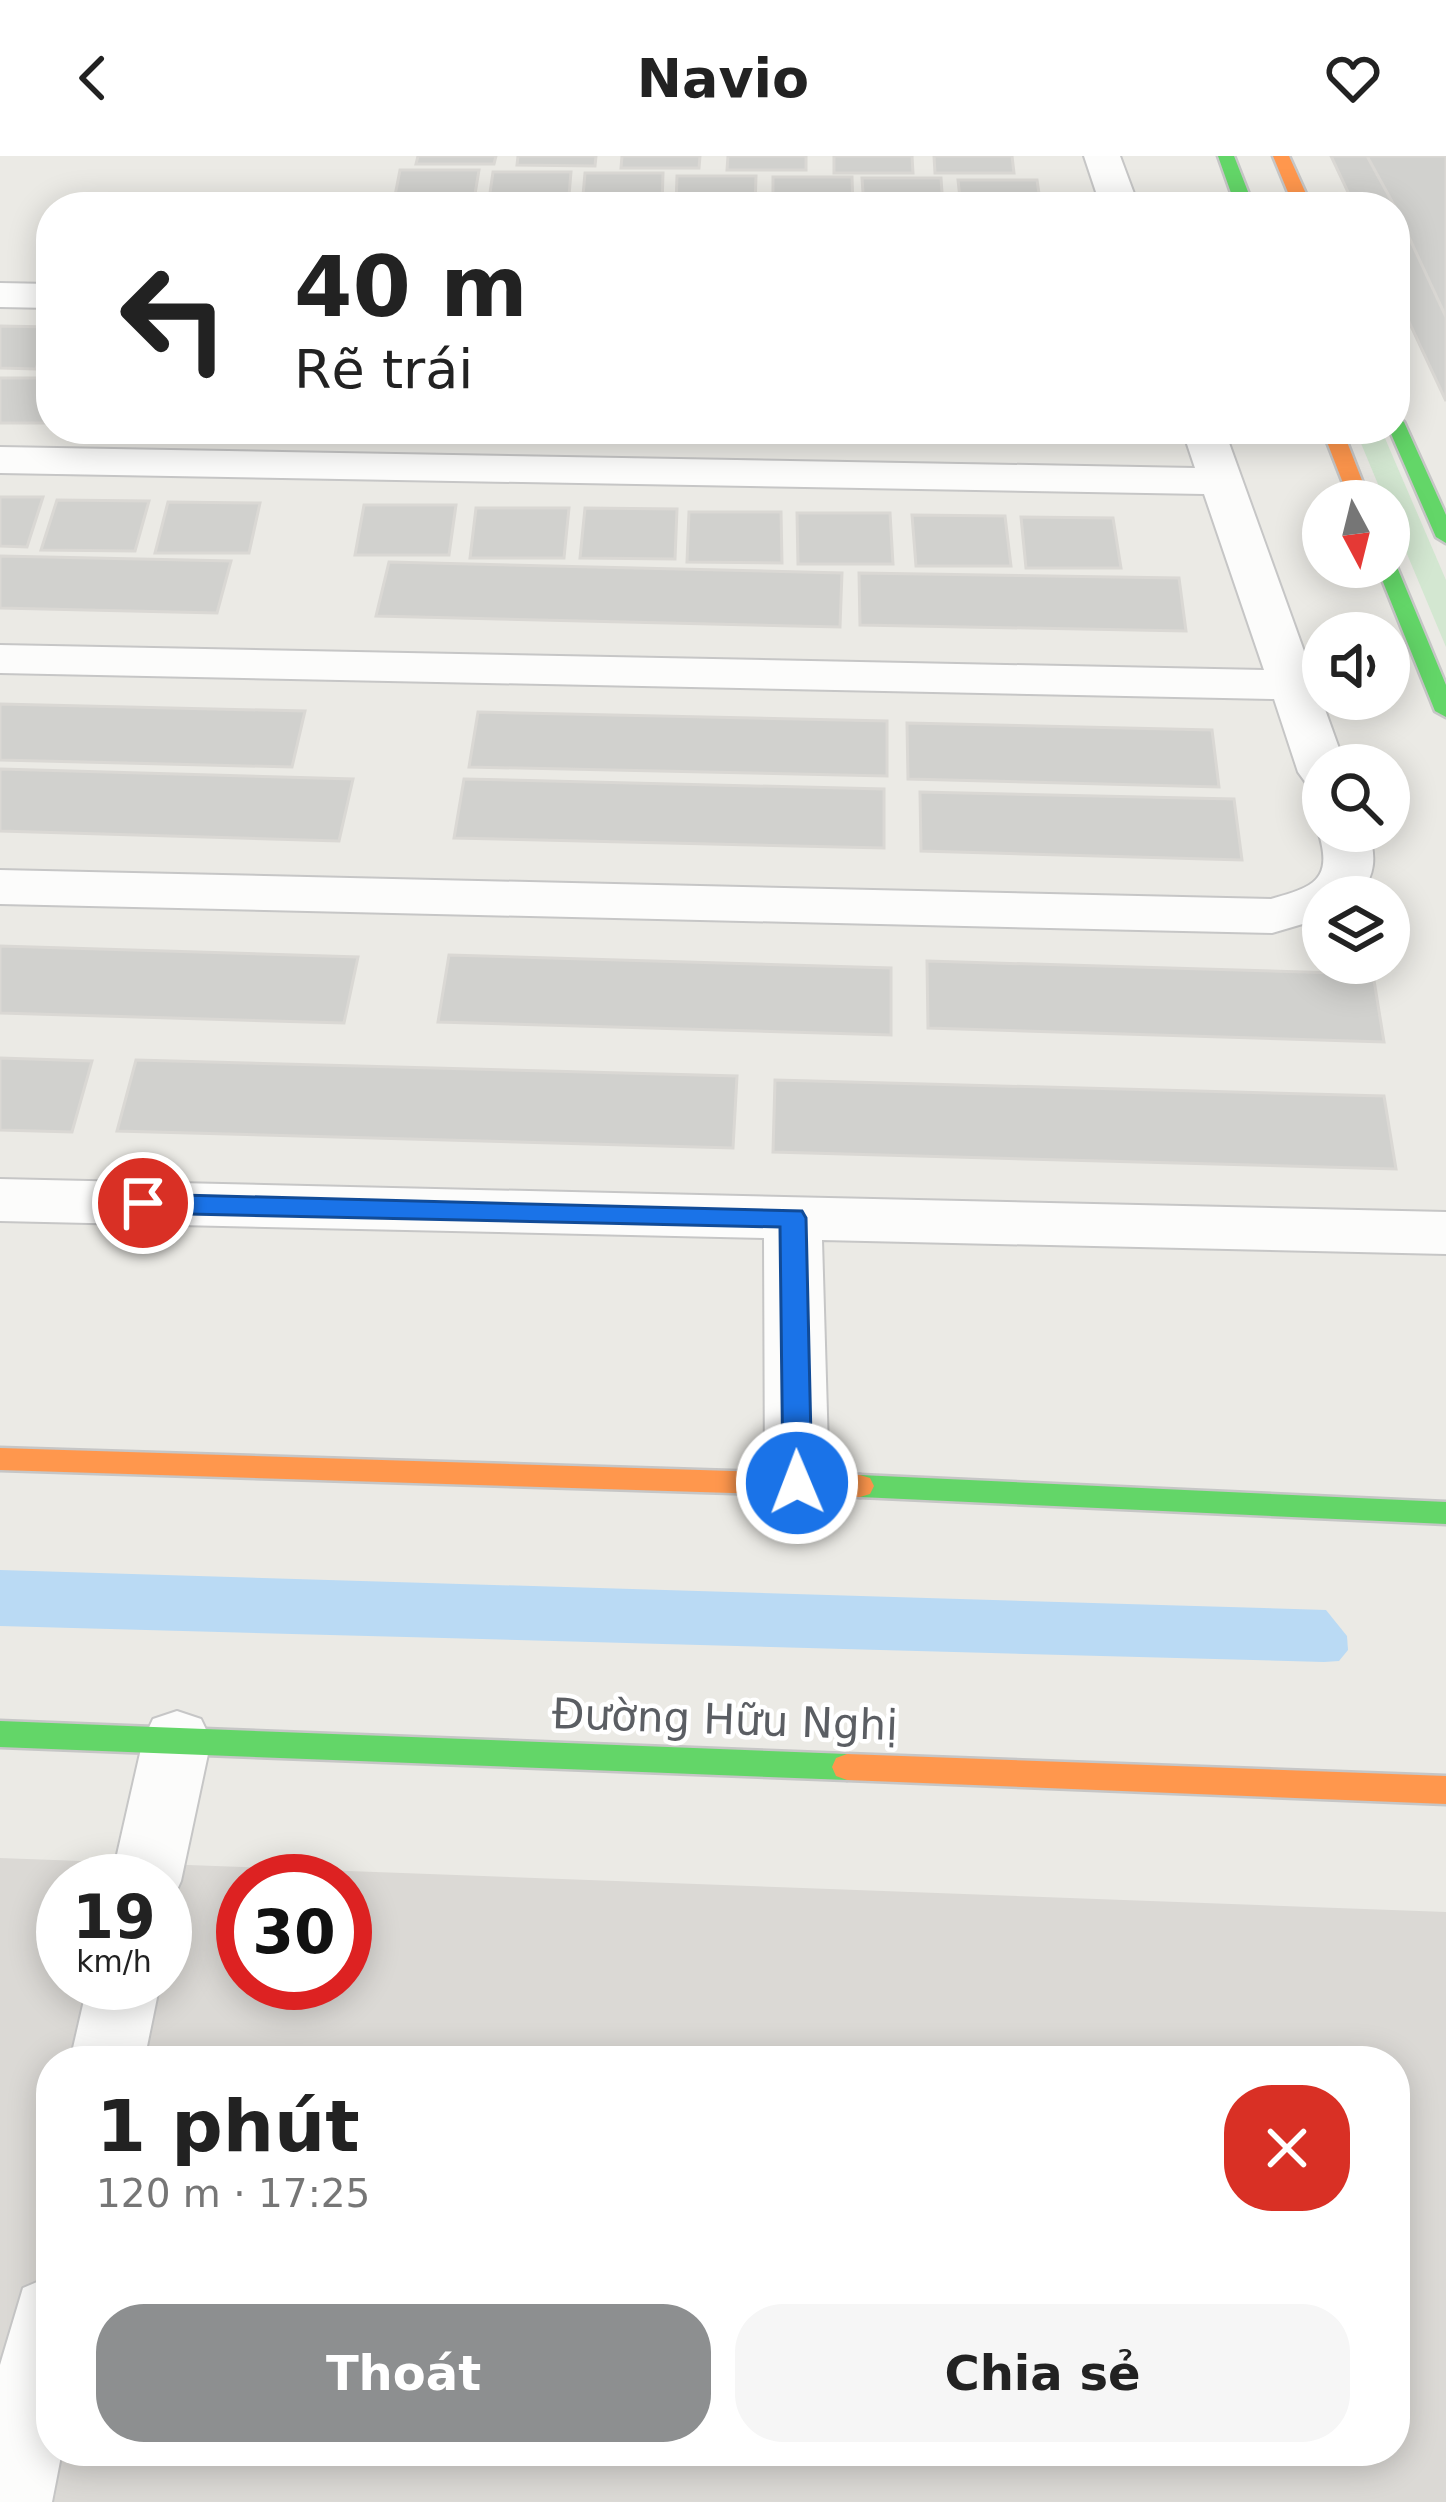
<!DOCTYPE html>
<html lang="vi">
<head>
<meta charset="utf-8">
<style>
  :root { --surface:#fff; --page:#f6f6f6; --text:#222; --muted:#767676; --accent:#8d8f90 }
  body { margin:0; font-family:"DejaVu Sans",sans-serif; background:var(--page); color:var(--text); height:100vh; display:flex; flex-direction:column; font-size:45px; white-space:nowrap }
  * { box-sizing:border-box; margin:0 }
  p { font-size:39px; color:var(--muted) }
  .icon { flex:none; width:66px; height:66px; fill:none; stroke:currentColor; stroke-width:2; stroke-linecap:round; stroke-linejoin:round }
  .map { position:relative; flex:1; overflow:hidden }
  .sheet { position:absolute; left:36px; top:1890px; width:1374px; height:420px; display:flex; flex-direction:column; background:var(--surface); border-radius:48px; box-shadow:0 6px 30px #0003 }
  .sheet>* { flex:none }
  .guide { position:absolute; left:36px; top:36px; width:1374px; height:252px; border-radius:48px; box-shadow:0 6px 30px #0003; background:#fff; color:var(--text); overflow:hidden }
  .needle { width:78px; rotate:173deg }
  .fabs { position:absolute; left:1302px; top:324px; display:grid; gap:24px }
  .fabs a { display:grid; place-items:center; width:108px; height:108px; border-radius:50%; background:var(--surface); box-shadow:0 6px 30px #0003; font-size:60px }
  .speed { position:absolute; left:36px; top:1698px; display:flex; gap:24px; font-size:60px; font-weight:700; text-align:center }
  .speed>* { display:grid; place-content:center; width:156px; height:156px; border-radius:50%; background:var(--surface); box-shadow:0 6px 30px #0003; line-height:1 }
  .speed small { font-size:30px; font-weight:400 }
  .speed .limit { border:18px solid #d22; background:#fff; color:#111 }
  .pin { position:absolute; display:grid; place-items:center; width:102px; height:102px; color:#fff; margin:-51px; border:6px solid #fff; border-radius:50%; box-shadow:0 3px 12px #0007 }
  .me { position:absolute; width:132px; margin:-66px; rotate:359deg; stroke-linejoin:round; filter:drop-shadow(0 0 9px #0008) }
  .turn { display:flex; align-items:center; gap:42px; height:252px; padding:0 60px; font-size:54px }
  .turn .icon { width:156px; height:156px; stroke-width:2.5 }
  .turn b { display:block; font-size:84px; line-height:102px }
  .round { display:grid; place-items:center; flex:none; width:126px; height:126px; border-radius:48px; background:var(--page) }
  .headline { display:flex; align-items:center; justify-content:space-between; height:204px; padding:0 60px }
  h1 { font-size:72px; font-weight:700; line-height:90px }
  .button { display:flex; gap:24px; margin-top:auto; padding:24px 60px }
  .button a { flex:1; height:138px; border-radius:48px; background:var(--accent); color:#fff; font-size:48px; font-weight:700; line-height:138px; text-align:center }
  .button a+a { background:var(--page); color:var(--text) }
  header { display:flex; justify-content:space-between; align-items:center; height:156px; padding:0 60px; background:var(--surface); font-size:54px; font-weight:700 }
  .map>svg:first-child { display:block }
  .industrial { fill:#dbd9d5; fill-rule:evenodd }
  .green { fill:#d3e7d1 }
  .water { fill:#badaf4 }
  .building { fill:#d1d1ce; stroke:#dad8d4; stroke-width:3 }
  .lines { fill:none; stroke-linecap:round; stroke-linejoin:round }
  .street-casing { stroke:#c6c6c6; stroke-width:4 }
  .fast-casing { stroke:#c6c6c6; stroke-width:5 }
  .slow-casing { stroke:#c6c6c6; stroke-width:5 }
  .street { fill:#fcfcfb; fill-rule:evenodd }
  .fast { fill:#63d668; fill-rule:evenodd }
  .slow { fill:#ff974d; fill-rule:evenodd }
  .route { fill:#1a73e8; stroke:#114b97; stroke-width:3 }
  .labels { text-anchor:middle; stroke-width:9; stroke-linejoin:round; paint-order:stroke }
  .street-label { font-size:42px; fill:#5b5e63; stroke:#fff }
</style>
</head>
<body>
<header><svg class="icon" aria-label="back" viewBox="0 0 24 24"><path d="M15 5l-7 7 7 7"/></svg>Navio<svg class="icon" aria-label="heart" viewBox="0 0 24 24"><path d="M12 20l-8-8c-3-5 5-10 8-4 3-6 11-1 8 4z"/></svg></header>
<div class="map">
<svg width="1446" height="2346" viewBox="0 0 1446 2346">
  <rect width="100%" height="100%" fill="#ebeae5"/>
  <path class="industrial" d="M0,1702L1446,1756V2346H0ZM63,1725H165V1827H63ZM243,1725H345V1827H243ZM51,1905H1395V2295H51Z"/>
  <path class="green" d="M1355,273H1381L1446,424V491L1389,355V345H1385Z"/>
  <path class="water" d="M0,1414L1326,1454L1347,1480L1348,1494L1339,1505L1324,1506L0,1470Z"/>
  <path class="building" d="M418,0H496L494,8H416Z
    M518,0H596L595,10L517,9Z
    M622,0H700L699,12H621Z
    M728,0H806V14H727Z
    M834,0H912L913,17H834Z
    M934,0H1012L1014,17H935Z
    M1331,0H1446V245L1395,136V51H1355Z
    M1367,0H1446V161L1395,51Z
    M400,14H479L473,50H393Z
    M493,16H571L568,51H488Z
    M585,17H663L662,51H582Z
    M677,20H756L755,51H676Z
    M773,21H852L853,51H773Z
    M862,22H941L943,51H864Z
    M958,24H1037L1041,51H961Z
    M0,170L50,171L36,213L0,212Z
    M0,222H51V267H0Z
    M486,273H574V278L485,277Z
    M588,273H677V279H587Z
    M694,273H783V281L694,280Z
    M797,273H886L887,283L797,282Z
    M905,273H993L995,284H905Z
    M1015,273H1105L1107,286L1017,285Z
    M0,341H43L27,391L0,390Z
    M57,344L149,345L135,395L41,394Z
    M168,346L260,347L249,397H155Z
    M364,349H456L449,399H355Z
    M476,352H569L564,402H470Z
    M585,352L677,353L675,403L580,402Z
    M689,356H781L782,407L687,406Z
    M797,357H890L893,408H798Z
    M912,359L1005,360L1011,410H916Z
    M1021,361L1113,362L1121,412H1026Z
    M0,400L231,405L217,457L0,452Z
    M389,406L842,417L840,471L376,460Z
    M859,417L1179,422L1186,475L860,469Z
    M0,548L305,555L292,611L0,604Z
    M478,556L887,565V620L469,611Z
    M907,567L1212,574L1219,631L908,623Z
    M0,613L353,623L339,685L0,675Z
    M464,623L884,633V692L454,682Z
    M920,636L1234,643L1242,704L921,695Z
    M0,790L358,801L344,867L0,857Z
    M449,799L891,812V879L438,866Z
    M927,805L1373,818L1384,886L928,872Z
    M0,902L92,905L72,976L0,974Z
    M136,904L737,920L733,992L117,975Z
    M775,924L1384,940L1396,1013L773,996Z"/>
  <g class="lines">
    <defs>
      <path id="street" d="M1084,0H1120L1139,51H1101Z
        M0,127L51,128V152L0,151Z
        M1182,273H1224L1345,609H1323V631L1306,627L1298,616L1274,543L0,517V489L1264,514L1204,338L0,317V291L1195,312Z
        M1323,667V675H1368C1377,702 1375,718 1359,741H1323V762L1272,777L0,748V714L1271,743C1313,731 1334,725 1318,675Z
        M0,1023L1446,1056V1098L822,1084L829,1327L819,1345L797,1352L775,1345L765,1327L764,1082L0,1065Z
        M177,1555L201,1563L211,1584L181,1725L171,1747L165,1750V1725H111L143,1584L153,1563Z
        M88,1827H160L144,1905H70Z
        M51,2120V2295H62L52,2346H0V2209L23,2132Z"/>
      <path id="fast" d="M1218,0H1234L1254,51H1236Z
        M1395,260L1404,266L1446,359V387L1436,381L1389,273H1395Z
        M1389,405L1397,411L1446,529V561L1435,555L1377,411H1389Z
        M860,1319L1446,1346V1368L860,1341L850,1338L846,1330L850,1322Z
        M0,1565L847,1598L858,1602L862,1611L858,1620L847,1624L0,1591Z"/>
      <path id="slow" d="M1273,0H1289L1312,51H1294Z
        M1322,273H1342L1370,345H1350Z
        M0,1292L860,1319L870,1322L874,1330L870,1338L860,1341L0,1314Z
        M847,1598L1446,1620V1648L847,1624L836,1620L832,1611L836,1602Z"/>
    </defs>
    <use href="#street" class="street-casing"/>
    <use href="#fast" class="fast-casing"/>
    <use href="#slow" class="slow-casing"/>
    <use href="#street" class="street"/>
    <use href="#fast" class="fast"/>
    <use href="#slow" class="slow"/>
  </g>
  <path class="route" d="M143,1038L802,1055L806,1062L812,1327L808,1335H787L783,1327L780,1071L143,1057L130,1047Z"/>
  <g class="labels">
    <g class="street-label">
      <text transform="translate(725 1563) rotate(2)" y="15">Đường Hữu Nghị</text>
    </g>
  </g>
</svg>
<div class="fabs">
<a><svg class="needle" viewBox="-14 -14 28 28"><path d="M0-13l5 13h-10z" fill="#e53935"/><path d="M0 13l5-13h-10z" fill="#767676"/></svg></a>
<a><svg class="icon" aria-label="sound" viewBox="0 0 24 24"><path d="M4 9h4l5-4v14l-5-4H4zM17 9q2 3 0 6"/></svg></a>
<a><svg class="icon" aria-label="search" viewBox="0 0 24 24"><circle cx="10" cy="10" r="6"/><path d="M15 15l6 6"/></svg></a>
<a><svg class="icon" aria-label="layers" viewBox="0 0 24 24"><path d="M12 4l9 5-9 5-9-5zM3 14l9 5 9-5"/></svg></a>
</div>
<div class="speed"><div>19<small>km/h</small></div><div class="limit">30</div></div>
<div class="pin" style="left:143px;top:1047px;background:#d93025"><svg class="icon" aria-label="arrive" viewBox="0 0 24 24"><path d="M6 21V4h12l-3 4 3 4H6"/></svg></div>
<svg class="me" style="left:797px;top:1327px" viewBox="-20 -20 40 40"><circle r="17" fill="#1a73e8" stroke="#fff" stroke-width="3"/><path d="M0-11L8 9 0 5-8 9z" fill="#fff"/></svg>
<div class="guide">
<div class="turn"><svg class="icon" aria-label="left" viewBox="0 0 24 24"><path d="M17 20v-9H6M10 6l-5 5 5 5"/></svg><div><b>40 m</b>Rẽ trái</div></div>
</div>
<section class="sheet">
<div class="headline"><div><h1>1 phút</h1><p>120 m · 17:25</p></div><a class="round" style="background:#d93025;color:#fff"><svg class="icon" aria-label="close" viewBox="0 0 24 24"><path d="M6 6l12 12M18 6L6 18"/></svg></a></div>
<div class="button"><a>Thoát</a><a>Chia sẻ</a></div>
</section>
</div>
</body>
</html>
